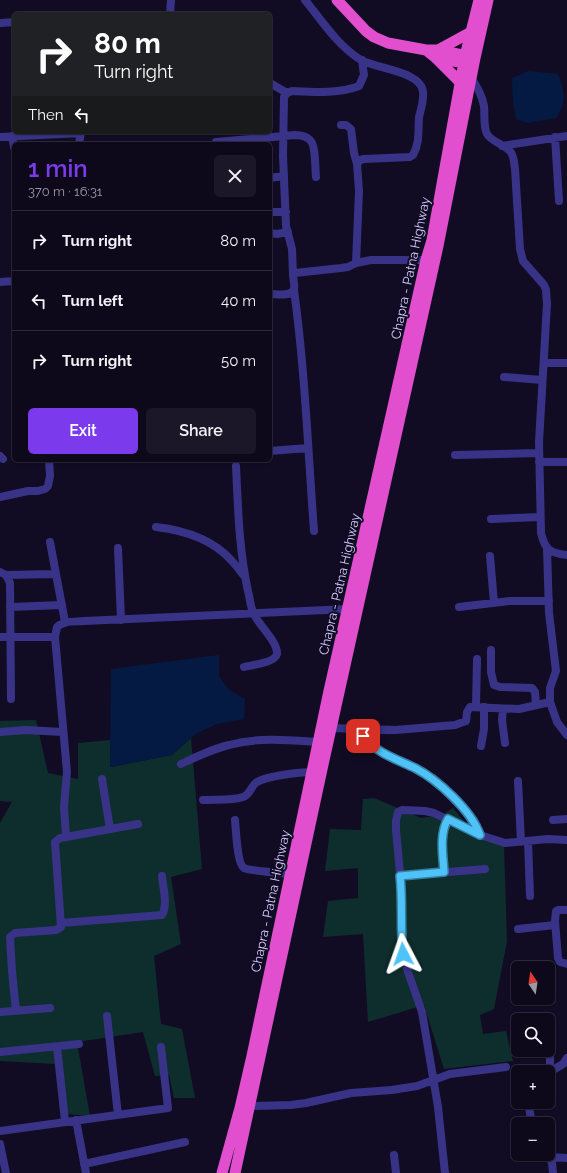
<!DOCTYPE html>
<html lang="en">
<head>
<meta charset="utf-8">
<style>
  :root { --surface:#0d091b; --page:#1b1728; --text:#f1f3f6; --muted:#9a9aa3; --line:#2d2a3a; --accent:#7c3aed }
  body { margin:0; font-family:Raleway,sans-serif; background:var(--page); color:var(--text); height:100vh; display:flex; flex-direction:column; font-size:15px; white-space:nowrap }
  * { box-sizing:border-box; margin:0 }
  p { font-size:13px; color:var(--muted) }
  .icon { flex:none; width:22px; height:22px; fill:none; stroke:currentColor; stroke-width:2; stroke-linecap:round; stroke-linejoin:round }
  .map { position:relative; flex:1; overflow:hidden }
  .details { position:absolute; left:12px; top:142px; width:260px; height:320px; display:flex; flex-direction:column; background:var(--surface); border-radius:6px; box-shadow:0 1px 3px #0004,0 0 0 1px var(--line) }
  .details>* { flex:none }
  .guide { position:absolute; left:12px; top:12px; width:260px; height:122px; border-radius:6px; box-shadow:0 1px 3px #0004,0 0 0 1px var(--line); background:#202124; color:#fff; overflow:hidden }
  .needle { width:26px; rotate:347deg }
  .buttons { position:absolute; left:511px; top:961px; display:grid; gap:8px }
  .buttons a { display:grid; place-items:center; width:44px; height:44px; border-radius:6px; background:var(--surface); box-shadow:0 1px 3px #0004,0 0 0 1px var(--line); font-size:20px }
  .pin { position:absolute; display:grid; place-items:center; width:34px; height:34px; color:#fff; margin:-17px; border-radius:8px; box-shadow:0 2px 6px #0006 }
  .me { position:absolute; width:44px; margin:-22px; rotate:356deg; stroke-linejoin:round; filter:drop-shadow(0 0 3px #0008) }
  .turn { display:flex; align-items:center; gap:14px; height:84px; padding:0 16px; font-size:18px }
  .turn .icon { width:52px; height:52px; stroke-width:2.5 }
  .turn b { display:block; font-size:28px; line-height:34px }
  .then { display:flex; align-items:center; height:38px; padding:0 16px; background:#0003; gap:8px; font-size:15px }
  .round { display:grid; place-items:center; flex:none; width:42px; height:42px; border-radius:6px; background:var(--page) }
  .summary { display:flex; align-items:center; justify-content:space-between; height:68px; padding:0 16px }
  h1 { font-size:24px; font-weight:600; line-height:30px; color:var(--accent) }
  .button { display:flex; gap:8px; margin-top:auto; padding:8px 16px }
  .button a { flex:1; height:46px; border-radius:6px; background:var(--accent); color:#fff; font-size:16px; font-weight:600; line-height:46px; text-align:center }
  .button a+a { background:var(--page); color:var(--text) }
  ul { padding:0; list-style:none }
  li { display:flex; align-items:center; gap:12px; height:60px; padding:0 16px; border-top:1px solid var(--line) }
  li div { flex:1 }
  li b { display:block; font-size:15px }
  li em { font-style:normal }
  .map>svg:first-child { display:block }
  .green { fill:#0e2e2e }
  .water { fill:#051a43 }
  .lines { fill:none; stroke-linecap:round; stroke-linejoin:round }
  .minor { stroke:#383387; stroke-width:8 }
  .trunk { stroke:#e24fce; stroke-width:11 }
  .route-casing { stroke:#337fa1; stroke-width:10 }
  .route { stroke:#4fc3f7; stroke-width:7 }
  .labels { text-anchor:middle; stroke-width:4; stroke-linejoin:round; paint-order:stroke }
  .street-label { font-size:13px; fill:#d5ceff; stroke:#110c24 }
</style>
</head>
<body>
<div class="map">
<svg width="567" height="1173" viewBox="0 0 567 1173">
  <rect width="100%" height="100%" fill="#110c24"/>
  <path class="green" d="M36,720L48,773L78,779V743L110,740L111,767L172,755L191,738L202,869L171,877L181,944L154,956L161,1024L182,1029L195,1098H174L169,1075L155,1076L143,1032L77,1042L90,1116L68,1114L55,1064L0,1061V823L12,802L0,801V721Z
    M374,798L421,818L442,815L453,808L479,839L504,846L507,941L494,1009L480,1015L483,1034L506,1031L513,1061L444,1069L424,1005L368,1022L363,934L323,937L328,901L358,898V868L325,871L330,829L361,830L363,799Z"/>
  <path class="water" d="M529,71L558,74C565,92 567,102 556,118L528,123L516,119L513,102L512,78Z
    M219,655V676L228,689L245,699L244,719L217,724L197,733L172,755L110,767L111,669Z"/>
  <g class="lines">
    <path class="minor" d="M305,0C322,21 338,46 361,60C377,69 421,71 423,92C424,100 421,109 419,117C418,130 420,143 413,155L410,157L364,159L360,160L357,164L359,191L356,263L371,260H426
      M170,14L171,0
      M0,23L14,22
      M471,77C477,87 482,95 484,106C485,115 483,126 487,134C492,142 503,144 510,151C514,155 514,163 515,169L520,249L523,261L544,285L546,290L547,304L539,442L541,533C545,550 550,553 567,555
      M270,83L287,93
      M341,125H346L351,129L354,153L357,164
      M12,136L14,147
      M0,137L81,133
      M555,137L559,201
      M216,142L295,135C299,135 306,136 310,140C316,145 315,169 316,177
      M79,144L81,132
      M502,146L567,136
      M270,178L284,176
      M270,212H286
      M270,233L277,234L288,232
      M293,275L292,249L286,226L283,156L284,97L287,93L292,91C313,92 339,94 359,86L364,75L362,60
      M0,282L14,281
      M294,290C305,370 308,451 314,531
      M270,294C277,294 292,297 294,289C295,284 293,279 293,275L295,273L341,268L348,267L356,263
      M544,363H567
      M504,377L542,380
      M270,451L308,448
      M455,455L539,453
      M0,456L3,459
      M539,462H567
      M236,466C238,508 239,550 248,591C250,598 250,605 253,612C257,624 278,641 277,654C275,663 251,665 244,667
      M0,497L28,491H38L45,489L48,486L50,476L49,460
      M491,519L540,517
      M156,527C182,530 212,539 231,560C236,565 240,571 245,577
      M50,542L65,622
      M118,548L121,620
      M547,549L549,613L556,671L550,688V702L557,722L567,735
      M490,556L494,603
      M0,572L6,575L10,583L11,699
      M6,575L55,574
      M10,607L62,605
      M459,607L510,601H549
      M0,637H55
      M491,650V672L494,685L500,687L532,688L535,692L536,705
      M476,706L477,659
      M503,709L502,720L505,743
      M331,728L396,730L455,725L466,721L467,712L470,707L519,709L550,702
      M359,729L367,740L376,749L433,778L474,820L480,835
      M0,732L25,730L63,732
      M481,746L484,729V707
      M181,764C196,757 212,749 229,745C258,737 288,740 318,742
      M102,779L110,829
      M518,781L521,842
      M203,800C214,799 233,801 243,797C250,795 251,786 257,782C267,776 300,772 312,772
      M235,820C236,829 237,864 244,868C249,871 281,873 290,874
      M553,820L567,819
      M66,837L64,807L67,772L55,637L57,627C64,620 75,622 84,621L348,609
      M528,841L530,896
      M444,872C443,855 439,834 448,819
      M400,876L485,869
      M567,910H558L556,911L555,921L558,958L560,962L567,964
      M61,923L162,915C168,905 163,887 162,876
      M518,929L555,925
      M16,1011L12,971L10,937L15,933L56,930L61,927L55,842L60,838L66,837L138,824
      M0,1012L50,1008
      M107,1016L118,1115
      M57,1047L65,1121
      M0,1052L79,1044
      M550,1072V1036
      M548,1073L563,1064L567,1058
      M528,1102L532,1124
      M250,1106L291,1105L306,1103L351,1093L392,1090L417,1086L450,1074L506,1067
      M76,1120L86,1173
      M0,1131L168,1108L161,1047
      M0,1144L6,1173
      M547,1154L552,1163L553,1173
      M394,1155L396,1173
      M549,1157L567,1158
      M84,1164L185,1142
      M445,1173L438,1107L422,1012L408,972L403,954L402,943V895L396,830V821L398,812L402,810L425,811L434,813L480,835L505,843L548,839L567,840"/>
    <path class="trunk" d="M337,0L366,31L374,37L388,43L426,50H438L472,57
      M426,50L436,58L471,64
      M438,50L471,32
      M436,58L460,82
      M222,1173L240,1108L252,1056L329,691L426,260L432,240L465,56L479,0
      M235,1173L324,760L438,246L475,58L488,0"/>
  </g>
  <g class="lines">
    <defs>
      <path id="route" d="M363,736C376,753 396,759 415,768C438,780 471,810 480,835L448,819C439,834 443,855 444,872L400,876C403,902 400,928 403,954"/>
    </defs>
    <use href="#route" class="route-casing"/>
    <use href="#route" class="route"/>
  </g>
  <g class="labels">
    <g class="street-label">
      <text transform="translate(410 268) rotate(-78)" y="5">Chapra - Patna Highway</text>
      <text transform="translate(339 584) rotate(-77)" y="5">Chapra - Patna Highway</text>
      <text transform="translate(270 901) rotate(-78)" y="5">Chapra - Patna Highway</text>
    </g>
  </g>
</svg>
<div class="buttons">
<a><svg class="needle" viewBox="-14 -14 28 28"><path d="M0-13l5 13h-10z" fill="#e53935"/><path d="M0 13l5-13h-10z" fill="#9a9aa3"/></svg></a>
<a><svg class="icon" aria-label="search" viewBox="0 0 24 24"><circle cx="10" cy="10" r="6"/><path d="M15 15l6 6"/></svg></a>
<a>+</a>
<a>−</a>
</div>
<div class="pin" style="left:363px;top:736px;background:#d93025"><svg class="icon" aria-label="arrive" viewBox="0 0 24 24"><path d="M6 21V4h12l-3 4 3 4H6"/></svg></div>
<svg class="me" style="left:403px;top:954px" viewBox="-20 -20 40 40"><path d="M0-17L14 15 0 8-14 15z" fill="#4fc3f7" stroke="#fff" stroke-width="4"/></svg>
<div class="guide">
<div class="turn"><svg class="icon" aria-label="right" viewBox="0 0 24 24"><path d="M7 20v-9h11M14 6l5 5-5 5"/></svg><div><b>80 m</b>Turn right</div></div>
<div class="then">Then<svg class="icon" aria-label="left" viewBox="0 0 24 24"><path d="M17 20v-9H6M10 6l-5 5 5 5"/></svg></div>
</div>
<section class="details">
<div class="summary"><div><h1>1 min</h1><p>370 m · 16:31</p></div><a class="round"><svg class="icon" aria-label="close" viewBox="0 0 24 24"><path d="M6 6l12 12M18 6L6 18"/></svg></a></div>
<ul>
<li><svg class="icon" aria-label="right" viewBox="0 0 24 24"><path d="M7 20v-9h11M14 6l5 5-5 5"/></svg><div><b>Turn right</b></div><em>80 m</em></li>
<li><svg class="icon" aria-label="left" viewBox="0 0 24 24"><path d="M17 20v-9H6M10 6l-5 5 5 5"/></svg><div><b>Turn left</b></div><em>40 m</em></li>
<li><svg class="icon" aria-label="right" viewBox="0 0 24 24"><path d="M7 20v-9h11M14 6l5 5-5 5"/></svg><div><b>Turn right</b></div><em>50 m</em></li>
</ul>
<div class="button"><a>Exit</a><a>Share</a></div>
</section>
</div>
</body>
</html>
